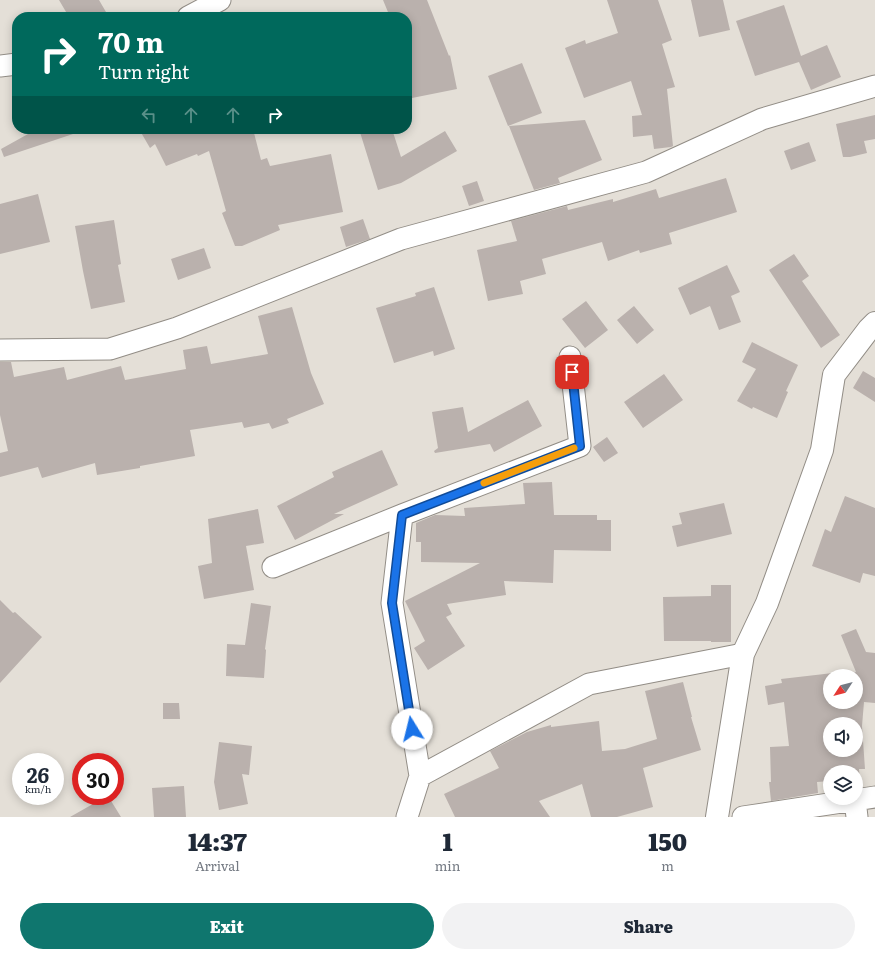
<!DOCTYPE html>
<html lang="en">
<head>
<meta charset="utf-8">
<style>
  :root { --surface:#fff; --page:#f2f2f3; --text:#1f2937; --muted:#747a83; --accent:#0f766e }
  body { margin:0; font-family:Literata,serif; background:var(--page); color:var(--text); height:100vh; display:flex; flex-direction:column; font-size:15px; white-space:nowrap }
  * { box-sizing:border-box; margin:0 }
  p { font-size:13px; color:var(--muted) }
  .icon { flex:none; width:22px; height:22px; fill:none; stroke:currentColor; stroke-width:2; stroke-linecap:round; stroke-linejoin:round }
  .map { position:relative; height:817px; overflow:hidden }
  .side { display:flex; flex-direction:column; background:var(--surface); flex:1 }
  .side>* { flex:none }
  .guide { position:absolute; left:12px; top:12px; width:400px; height:122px; border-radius:16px; box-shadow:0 2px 10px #0003; background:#00695c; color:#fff; overflow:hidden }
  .needle { width:26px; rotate:234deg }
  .buttons { position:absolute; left:823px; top:669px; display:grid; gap:8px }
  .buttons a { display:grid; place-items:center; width:40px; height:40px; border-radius:50%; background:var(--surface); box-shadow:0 2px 10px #0003; font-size:20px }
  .speed { position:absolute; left:12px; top:753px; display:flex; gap:8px; font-size:20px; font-weight:700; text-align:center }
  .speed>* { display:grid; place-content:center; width:52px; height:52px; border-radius:50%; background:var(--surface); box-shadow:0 2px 10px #0003; line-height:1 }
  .speed small { font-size:10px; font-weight:400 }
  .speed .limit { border:6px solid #d22; background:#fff; color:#111 }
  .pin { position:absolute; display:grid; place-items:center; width:34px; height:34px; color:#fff; margin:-17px; border-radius:8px; box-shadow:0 2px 6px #0006 }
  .me { position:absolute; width:44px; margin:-22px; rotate:351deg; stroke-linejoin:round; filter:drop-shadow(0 0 3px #0008) }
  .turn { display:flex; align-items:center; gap:14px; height:84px; padding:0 20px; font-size:18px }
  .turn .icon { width:52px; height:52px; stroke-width:2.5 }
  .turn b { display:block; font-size:28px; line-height:34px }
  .lanes { display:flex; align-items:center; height:38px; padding:0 20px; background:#0003; justify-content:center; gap:20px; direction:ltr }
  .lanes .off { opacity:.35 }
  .eta { display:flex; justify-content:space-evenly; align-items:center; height:68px; text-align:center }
  .eta b { font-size:24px; font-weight:800; line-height:28px }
  .button { display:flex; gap:8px; margin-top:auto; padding:8px 20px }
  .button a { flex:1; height:46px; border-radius:24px; background:var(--accent); color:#fff; font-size:16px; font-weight:800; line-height:46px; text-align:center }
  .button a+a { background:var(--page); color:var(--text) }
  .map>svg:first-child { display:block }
  .building { fill:#bab1ad; fill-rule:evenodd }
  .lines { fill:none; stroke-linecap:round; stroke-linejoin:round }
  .street-casing { stroke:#928d86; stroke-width:23 }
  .secondary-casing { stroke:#928d86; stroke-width:24 }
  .street { stroke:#fff; stroke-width:21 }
  .secondary { stroke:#fff; stroke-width:22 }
  .route-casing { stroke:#114b97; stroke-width:10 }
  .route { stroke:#1a73e8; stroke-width:7 }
  .slow { stroke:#f59e0b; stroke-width:7 }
</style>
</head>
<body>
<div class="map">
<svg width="875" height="817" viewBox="0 0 875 817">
  <rect width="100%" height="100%" fill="#e4dfd7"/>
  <path class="building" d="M59,0H99L106,12L96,17H69Z
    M383,0H427L449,56L450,55L457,89L407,99V17H390Z
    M607,0H658L672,40L662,44L675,87L667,89L673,146L671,147L654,149L652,135L633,137L632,116L642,115L631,81L584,98L565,48L585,40L586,44L618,33Z
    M691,0H723L730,30L699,37Z
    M784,5L801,56L827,45L841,77L811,90L799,62L755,76L736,21Z
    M522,63L542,113L508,126L488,76Z
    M875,115V139L864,141L867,153L850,157H843L836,124Z
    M585,120L602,160L558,178L560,183L534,190L509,126Z
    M37,129H78L79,132L4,157L1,149Z
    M139,129H253L261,160L267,158L270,166L331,154L343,212L278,225L280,230L242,246H235L222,213L226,211L209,151L198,156L197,154L166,166L155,144L150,148Z
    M359,129H392L401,157L445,131L457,151L401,183L378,190Z
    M809,142L816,161L791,170L784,151Z
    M726,178L737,212L669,233L672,244L640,253L639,250L608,261L602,242L542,259L546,274L520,281L523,294L488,301L477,250L517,241L511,221L567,206L568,210L613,199V202L656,189L659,198Z
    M477,181L484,201L469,206L462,186Z
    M38,194L50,242L0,254V204Z
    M363,219L370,239L346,247L340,227Z
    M114,220L121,264L118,265L125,302L91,309L83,271L75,226Z
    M204,248L211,268L178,280L171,259Z
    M794,254L809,276L802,281L840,335L821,348L769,270Z
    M727,265L740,292L731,296L741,322L719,330L710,306L690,315L678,288Z
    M434,287L455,349L434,356L433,351L394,363L376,308L416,296L415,293Z
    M586,301L608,330L585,348L562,319Z
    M634,306L654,330L637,344L617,320Z
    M292,307L311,373L324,404L287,419L289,423L272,429L269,423L244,428L242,422L190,430L195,456L140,466V468L97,475L95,463L42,478L38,467L0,477V453L8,451L0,415V362H11L14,377L64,367L67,380L121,366L125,380L186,369L183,350L207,346L211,364L268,354L258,316Z
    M752,342L798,365L786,391L788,392L777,418L753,407L752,409L737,401L756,369L742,362Z
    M863,371L875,378V402L853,388Z
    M664,374L683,400L643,428L624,402Z
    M528,400L542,426L494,452L490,444L435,453L434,451L438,448L432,412L463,407L468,432Z
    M607,437L618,453L604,462L593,447Z
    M382,450L398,485L334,514H344L295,540L277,506L334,477L332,472Z
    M552,482L554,515H597V520H611V551L554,550L553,583L504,581L506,595L447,604L452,614L446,617L465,646L428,670L414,648L425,641L405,601L480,563L421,562V542H416V523L435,515L465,516L464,508L525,504L523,483Z
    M845,496L875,508V576L863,573L860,583L812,566L825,529L831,532Z
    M724,503L732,534L677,547L672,526L682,524L679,513Z
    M258,509L264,543L246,546L254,590L204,599L198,566L212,563L208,519Z
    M711,585H731V642H711V641H664L663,597L711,596Z
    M0,600L13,613L15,612L42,637L0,683Z
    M251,603L271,606L265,649L266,650L264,678L226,676L227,644L245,645Z
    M856,629L866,652L875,653V703L864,702L862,726L865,769H859L860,780H856V772H830V781L817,782L818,793L771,801L769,782H771L770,747L789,746L784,702L768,705L765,686L782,683L781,679L833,673L834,671L856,672L841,635ZM830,676H856V702H830ZM830,724H856V750H830Z
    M683,682L692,717H691L701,750L643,768L653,807L617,817H591L582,784L539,801L550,817H455L444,794L499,768L490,751L527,732L551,725V727L599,721L602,751L625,749L657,739L645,691Z
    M163,703H179L180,719H163Z
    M219,742L252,746L249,775L242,774L248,804L219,810L214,782Z
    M184,786L186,817H154L152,788Z
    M107,796H108L121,817H70Z"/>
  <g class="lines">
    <defs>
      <path id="street" d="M188,17L220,0
        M0,66L17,64
        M0,350L110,349L177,328L401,239L646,172L762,119L875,86
        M402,515L392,603L420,776L589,684L743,654
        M273,567L402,515L580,446L570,357
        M855,800L875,797
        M407,817L420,776
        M743,817L855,800L857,817"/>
      <path id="secondary" d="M717,817L743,654L767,603L822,450L834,375L869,329L875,323"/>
    </defs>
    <use href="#street" class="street-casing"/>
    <use href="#secondary" class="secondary-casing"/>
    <use href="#street" class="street"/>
    <use href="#secondary" class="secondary"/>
  </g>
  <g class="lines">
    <defs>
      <path id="route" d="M412,729L392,603L402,515L580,446L572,372"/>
    </defs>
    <use href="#route" class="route-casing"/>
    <use href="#route" class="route"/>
    <path class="slow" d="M484,483L574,448"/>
  </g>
</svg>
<div class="buttons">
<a><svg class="needle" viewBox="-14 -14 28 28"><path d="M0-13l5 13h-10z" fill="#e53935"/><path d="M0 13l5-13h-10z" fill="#747a83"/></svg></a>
<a><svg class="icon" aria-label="sound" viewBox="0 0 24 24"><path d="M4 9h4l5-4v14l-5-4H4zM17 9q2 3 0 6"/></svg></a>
<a><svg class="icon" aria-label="layers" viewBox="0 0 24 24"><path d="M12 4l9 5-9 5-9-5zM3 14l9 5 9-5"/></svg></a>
</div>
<div class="speed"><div>26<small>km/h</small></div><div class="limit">30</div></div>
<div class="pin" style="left:572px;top:372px;background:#d93025"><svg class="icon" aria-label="arrive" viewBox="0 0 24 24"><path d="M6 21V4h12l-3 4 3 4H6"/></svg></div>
<svg class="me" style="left:412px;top:729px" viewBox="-20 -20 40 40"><circle r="19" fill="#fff"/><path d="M0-13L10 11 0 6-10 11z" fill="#1a73e8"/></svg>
<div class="guide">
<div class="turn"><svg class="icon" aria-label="right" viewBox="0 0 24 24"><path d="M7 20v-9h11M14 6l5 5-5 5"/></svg><div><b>70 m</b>Turn right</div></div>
<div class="lanes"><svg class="icon off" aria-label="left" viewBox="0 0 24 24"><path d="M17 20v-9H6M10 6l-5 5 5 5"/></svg><svg class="icon off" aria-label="ahead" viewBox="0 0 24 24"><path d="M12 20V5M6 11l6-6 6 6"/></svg><svg class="icon off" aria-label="ahead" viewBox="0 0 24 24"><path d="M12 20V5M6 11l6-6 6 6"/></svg><svg class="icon" aria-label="right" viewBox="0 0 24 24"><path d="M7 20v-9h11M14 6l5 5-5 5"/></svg></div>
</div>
</div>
<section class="side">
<div class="eta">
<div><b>14:37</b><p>Arrival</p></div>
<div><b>1</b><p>min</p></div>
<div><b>150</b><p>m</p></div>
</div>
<div class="button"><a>Exit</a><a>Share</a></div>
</section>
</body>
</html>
